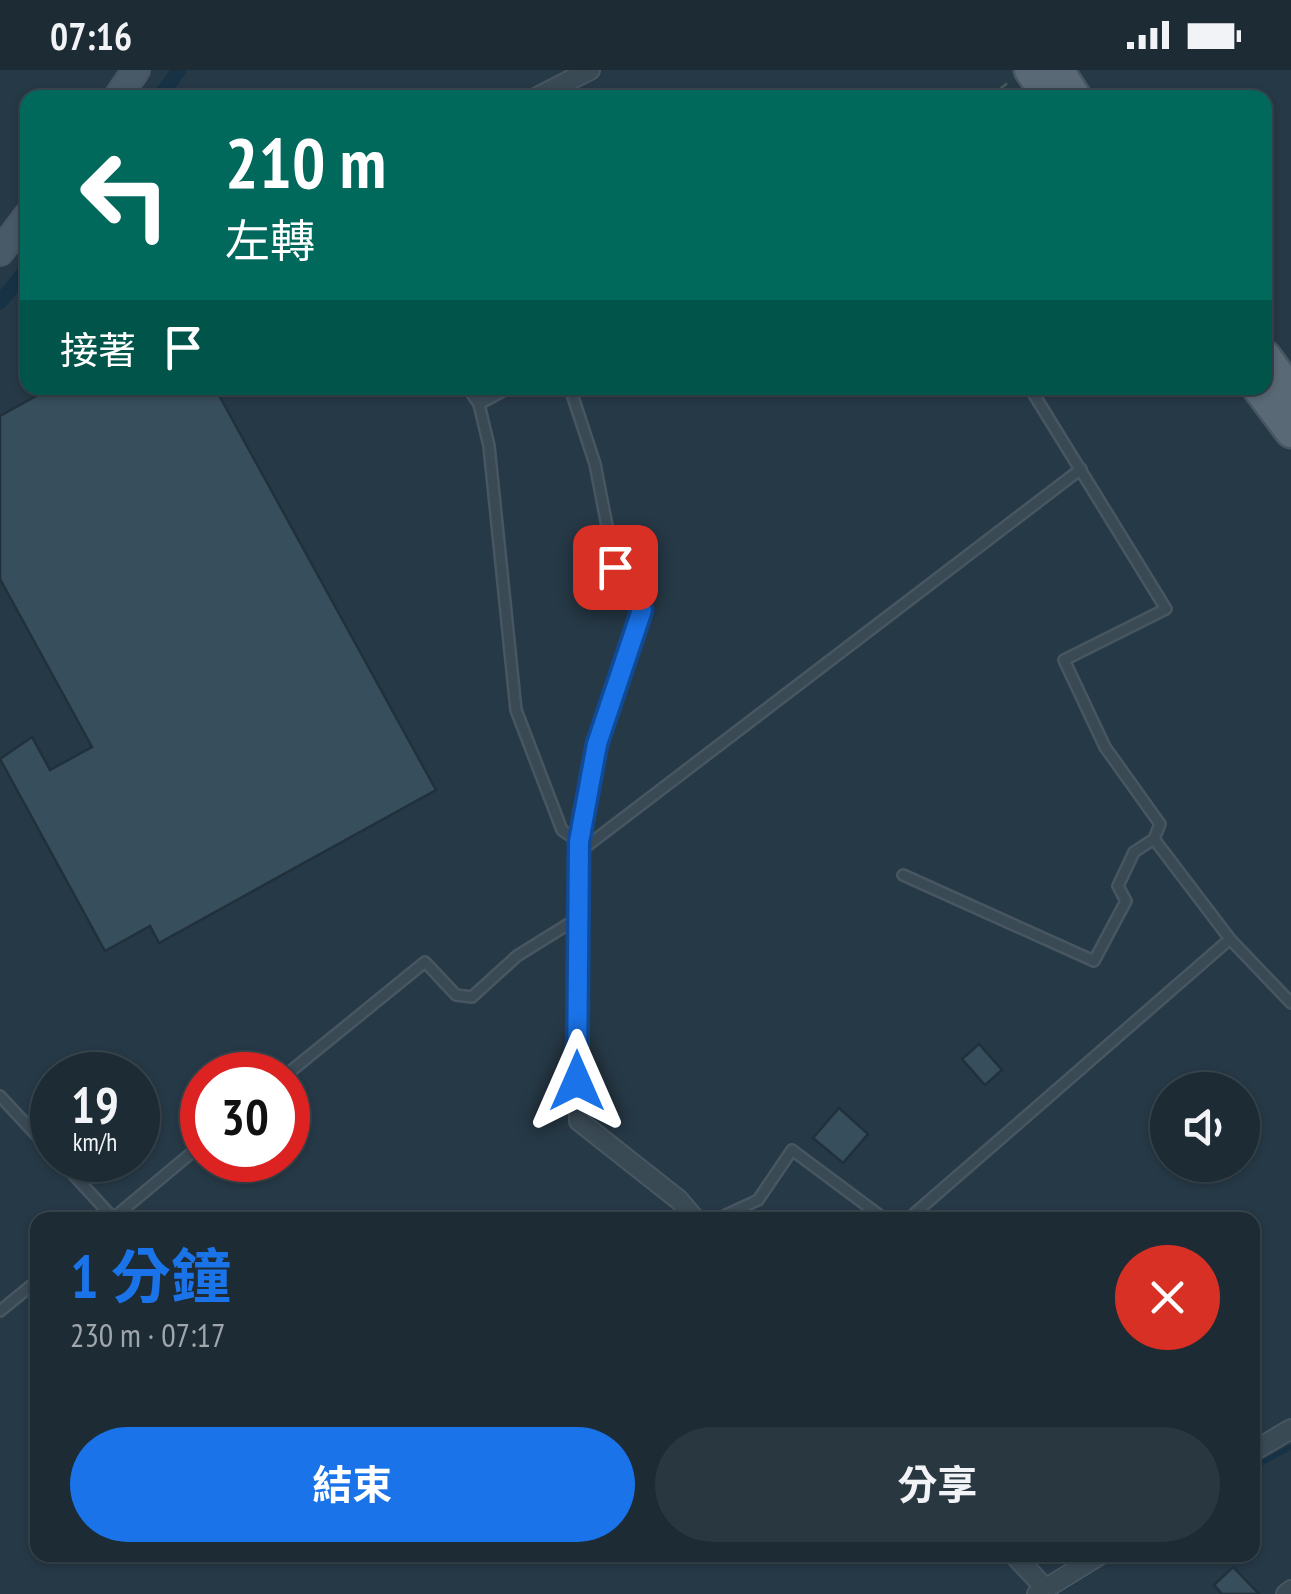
<!DOCTYPE html>
<html lang="zh-TW">
<head>
<meta charset="utf-8">
<style>
  :root { --surface:#1c2b34; --page:#293740; --text:#f1f3f6; --muted:#a0a7ac; --line:#3a474f; --accent:#1a73e8 }
  body { margin:0; font-family:"PT Sans Narrow","Noto Sans TC",sans-serif; background:var(--page); color:var(--text); height:100vh; display:flex; flex-direction:column; font-size:38px; white-space:nowrap }
  * { box-sizing:border-box; margin:0 }
  p { font-size:32px; color:var(--muted) }
  .icon { flex:none; width:55px; height:55px; fill:none; stroke:currentColor; stroke-width:2; stroke-linecap:round; stroke-linejoin:round }
  .map { position:relative; flex:1; overflow:hidden }
  .panel { position:absolute; left:30px; top:1142px; width:1230px; height:350px; display:flex; flex-direction:column; background:var(--surface); border-radius:20px; box-shadow:0 2px 8px #0004,0 0 0 2px var(--line) }
  .panel>* { flex:none }
  .banner { position:absolute; left:20px; top:20px; width:1252px; height:305px; border-radius:20px; box-shadow:0 2px 8px #0004,0 0 0 2px var(--line); background:#00695c; color:#fff; overflow:hidden }
  .tools { position:absolute; left:1150px; top:1002px; display:grid; gap:20px }
  .tools a { display:grid; place-items:center; width:110px; height:110px; border-radius:50%; background:var(--surface); box-shadow:0 2px 8px #0004,0 0 0 2px var(--line); font-size:50px }
  .speed { position:absolute; left:30px; top:982px; display:flex; gap:20px; font-size:50px; font-weight:700; text-align:center }
  .speed>* { display:grid; place-content:center; width:130px; height:130px; border-radius:50%; background:var(--surface); box-shadow:0 2px 8px #0004,0 0 0 2px var(--line); line-height:1 }
  .speed small { font-size:25px; font-weight:400 }
  .speed .limit { border:15px solid #d22; background:#fff; color:#111 }
  .pin { position:absolute; display:grid; place-items:center; width:85px; height:85px; color:#fff; margin:-42px; border-radius:20px; box-shadow:0 5px 15px #0006 }
  .me { position:absolute; width:110px; margin:-55px; rotate:0deg; stroke-linejoin:round; filter:drop-shadow(0 0 8px #0008) }
  .turn { display:flex; align-items:center; gap:35px; height:210px; padding:0 40px; font-size:45px }
  .turn .icon { width:130px; height:130px; stroke-width:2.5 }
  .turn b { display:block; font-size:70px; line-height:85px }
  .then { display:flex; align-items:center; height:95px; padding:0 40px; background:#0003; gap:20px; font-size:38px }
  .round { display:grid; place-items:center; flex:none; width:105px; height:105px; border-radius:52px; background:var(--page) }
  .head { display:flex; align-items:center; justify-content:space-between; height:170px; padding:0 40px }
  h1 { font-size:60px; font-weight:700; line-height:75px; color:var(--accent) }
  .cta { display:flex; gap:20px; margin-top:auto; padding:20px 40px }
  .cta a { flex:1; height:115px; border-radius:60px; background:var(--accent); color:#fff; font-size:40px; font-weight:700; line-height:115px; text-align:center }
  .cta a+a { background:var(--page); color:var(--text) }
  .status { display:flex; justify-content:space-between; align-items:center; height:70px; padding:0 50px; background:var(--surface); direction:ltr }
  .status svg { height:28px; fill:currentColor }
  .map>svg:first-child { display:block }
  .lines { fill:none; stroke-linecap:round; stroke-linejoin:round }
  .stream { stroke:#173245; stroke-width:5 }
  .canal { stroke:#173245; stroke-width:15 }
  .building { fill:#374e5c; stroke:#21313c; stroke-width:2.5 }
  .lane-casing { stroke:#475661; stroke-width:14 }
  .street-casing { stroke:#475661; stroke-width:22 }
  .secondary-casing { stroke:#475661; stroke-width:30 }
  .primary-casing { stroke:#475661; stroke-width:35 }
  .path { stroke:#415e5b; stroke-width:2.5; stroke-dasharray:8 8; stroke-linecap:butt }
  .lane { stroke:#3a4a55; stroke-width:9 }
  .street { stroke:#3a4a55; stroke-width:18 }
  .secondary { stroke:#485a68; stroke-width:25 }
  .primary { stroke:#596975; stroke-width:30 }
  .route-casing { stroke:#114b97; stroke-width:25 }
  .route { stroke:#1a73e8; stroke-width:18 }
</style>
</head>
<body>
<div class="status"><b>07:16</b><svg viewBox="0 0 49 12"><path d="M0 12V9h3v3zM5 12V6h3v6zM10 12V3h3v9zM15 12V0h3v12zM26 1h20v11H26zM47 4h2v5h-2z"/></svg></div>
<div class="map">
<svg width="1291" height="1524" viewBox="0 0 1291 1524">
  <rect width="100%" height="100%" fill="#263946"/>
  <g class="lines">
    <path class="stream" d="M1252,1398L1291,1377
      M1055,1524L1116,1485"/>
    <path class="canal" d="M159,28L179,0
      M0,232L28,198"/>
  </g>
  <path class="building" d="M31,318H215L436,720L159,873L150,856L105,881L0,689L32,667L50,700L92,677L0,509V346L36,326Z
    M979,974L1002,1000L985,1015L962,989Z
    M839,1038L868,1064L843,1093L813,1068Z
    M1233,1497L1259,1524H1222L1214,1515Z"/>
  <g class="lines">
    <defs>
      <path id="lane" d="M468,318L479,334L489,376L516,640L562,760L579,772V782L1081,399
        M570,318L595,394L615,497L642,540L597,674L579,772
        M1030,318L1166,539L1064,590L1105,677L1160,754L1154,769L1230,869L1291,933
        M479,334L508,318
        M903,805L1094,891L1126,831L1118,816L1134,782L1154,769
        M286,1005L425,892L456,925L472,927L517,886L578,848
        M0,1026L52,1082
        M60,1090L115,1150
        M111,1150L202,1074
        M715,1150L758,1130L792,1080L886,1150
        M907,1150L1230,869
        M0,1241L38,1210"/>
      <path id="street" d="M535,28L590,0
        M579,782V1051L679,1130L696,1150
        M1252,1382L1291,1359
        M1014,1485L1046,1519
        M1037,1524L1100,1485
        M1286,1524L1291,1520"/>
      <path id="secondary" d="M117,28L136,0
        M0,182L28,145"/>
      <path id="primary" d="M1030,0L1049,28
        M1058,0L1076,28
        M1265,286L1291,322
        M1258,318L1291,362"/>
    </defs>
    <use href="#lane" class="lane-casing"/>
    <use href="#street" class="street-casing"/>
    <use href="#secondary" class="secondary-casing"/>
    <use href="#primary" class="primary-casing"/>
    <path class="path" d="M988,28L1009,12"/>
    <use href="#lane" class="lane"/>
    <use href="#street" class="street"/>
    <use href="#secondary" class="secondary"/>
    <use href="#primary" class="primary"/>
  </g>
  <g class="lines">
    <defs>
      <path id="route" d="M577,1011L579,772L597,674L642,540L615,497"/>
    </defs>
    <use href="#route" class="route-casing"/>
    <use href="#route" class="route"/>
  </g>
</svg>
<div class="tools">
<a><svg class="icon" aria-label="sound" viewBox="0 0 24 24"><path d="M4 9h4l5-4v14l-5-4H4zM17 9q2 3 0 6"/></svg></a>
</div>
<div class="speed"><div>19<small>km/h</small></div><div class="limit">30</div></div>
<div class="pin" style="left:615px;top:497px;background:#d93025"><svg class="icon" aria-label="arrive" viewBox="0 0 24 24"><path d="M6 21V4h12l-3 4 3 4H6"/></svg></div>
<svg class="me" style="left:577px;top:1011px" viewBox="-20 -20 40 40"><path d="M0-17L14 15 0 8-14 15z" fill="#1a73e8" stroke="#fff" stroke-width="4"/></svg>
<div class="banner">
<div class="turn"><svg class="icon" aria-label="left" viewBox="0 0 24 24"><path d="M17 20v-9H6M10 6l-5 5 5 5"/></svg><div><b>210 m</b>左轉</div></div>
<div class="then">接著<svg class="icon" aria-label="arrive" viewBox="0 0 24 24"><path d="M6 21V4h12l-3 4 3 4H6"/></svg></div>
</div>
<section class="panel">
<div class="head"><div><h1>1 分鐘</h1><p>230 m · 07:17</p></div><a class="round" style="background:#d93025;color:#fff"><svg class="icon" aria-label="close" viewBox="0 0 24 24"><path d="M6 6l12 12M18 6L6 18"/></svg></a></div>
<div class="cta"><a>結束</a><a>分享</a></div>
</section>
</div>
</body>
</html>
